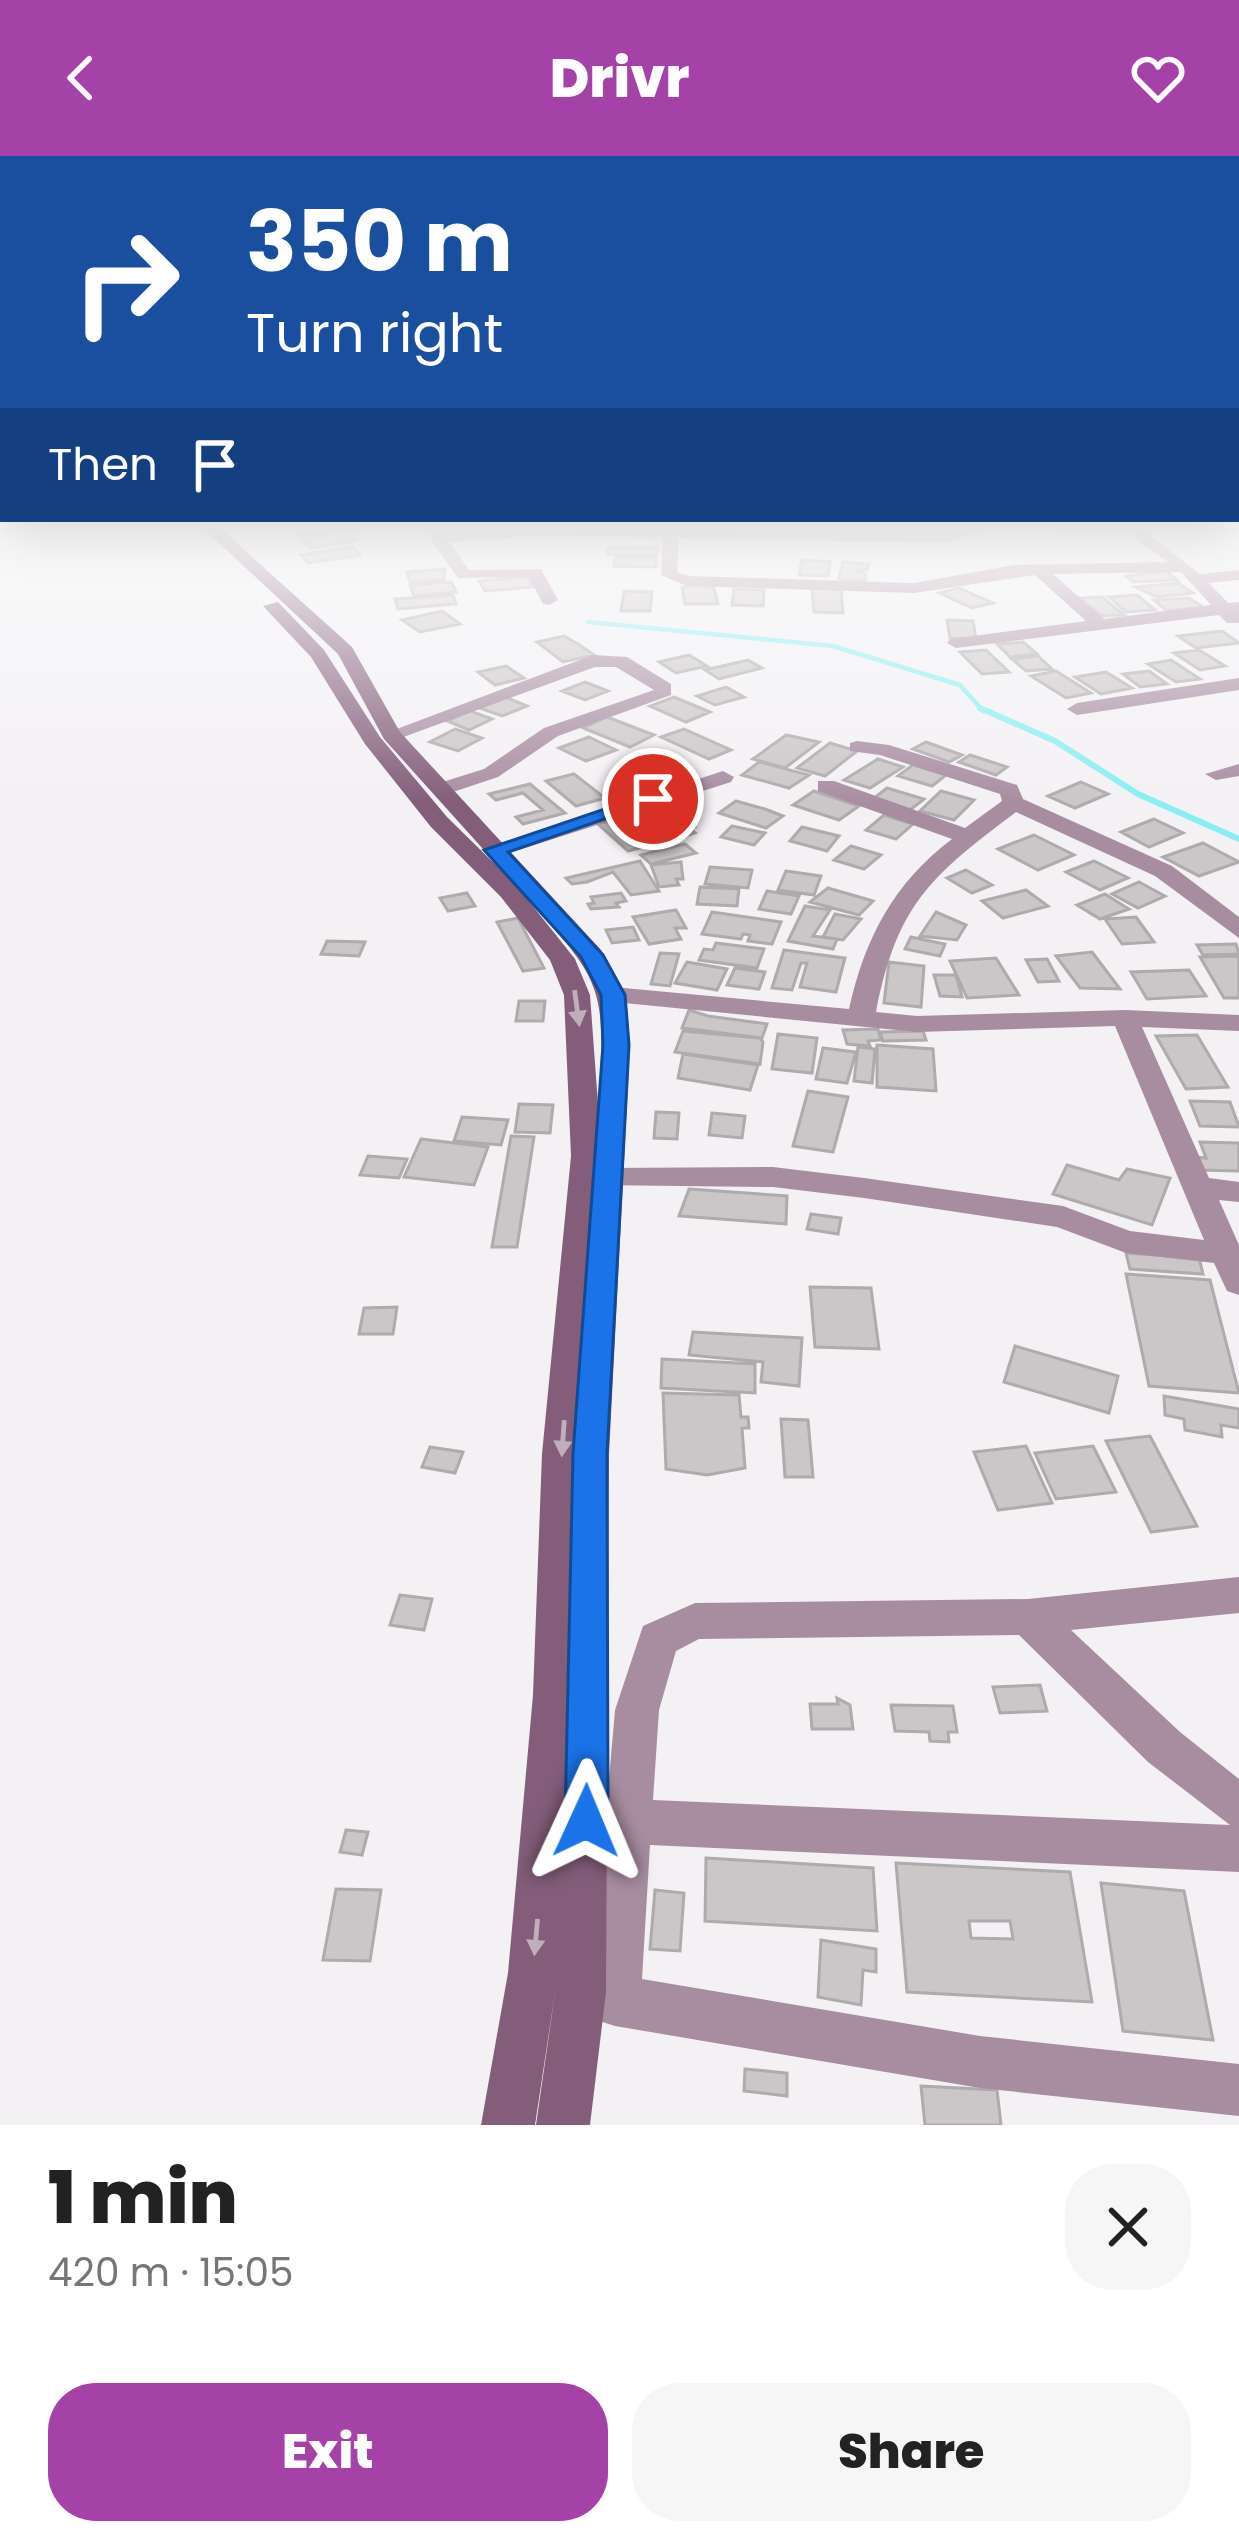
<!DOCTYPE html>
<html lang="en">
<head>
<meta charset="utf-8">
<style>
  :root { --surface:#fff; --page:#f6f6f6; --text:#222; --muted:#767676; --accent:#a542a8 }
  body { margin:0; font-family:Poppins,sans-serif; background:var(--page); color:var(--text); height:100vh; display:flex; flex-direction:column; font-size:45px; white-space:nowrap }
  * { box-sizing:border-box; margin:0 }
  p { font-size:39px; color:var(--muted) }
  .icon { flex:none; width:66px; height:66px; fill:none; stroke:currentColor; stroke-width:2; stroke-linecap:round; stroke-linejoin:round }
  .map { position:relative; height:1969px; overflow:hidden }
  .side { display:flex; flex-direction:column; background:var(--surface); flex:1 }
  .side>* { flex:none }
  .hud { position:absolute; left:0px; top:0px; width:1239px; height:366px; box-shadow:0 12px 48px #0002; background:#1a4fa0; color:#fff; overflow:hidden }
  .pin { position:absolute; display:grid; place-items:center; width:102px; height:102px; color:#fff; margin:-51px; border:6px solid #fff; border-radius:50%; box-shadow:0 3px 12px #0007 }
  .me { position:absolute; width:132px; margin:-66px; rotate:1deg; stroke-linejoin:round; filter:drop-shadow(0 0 9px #0008) }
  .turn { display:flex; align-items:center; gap:42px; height:252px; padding:0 48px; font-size:54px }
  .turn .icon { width:156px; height:156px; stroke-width:2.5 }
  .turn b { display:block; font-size:84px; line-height:102px }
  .then { display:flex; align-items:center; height:114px; padding:0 48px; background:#0003; gap:24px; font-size:45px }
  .round { display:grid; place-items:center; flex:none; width:126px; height:126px; border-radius:48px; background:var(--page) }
  .summary { display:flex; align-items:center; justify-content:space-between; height:204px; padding:0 48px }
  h1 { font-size:72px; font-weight:800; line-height:90px }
  .cta { display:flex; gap:24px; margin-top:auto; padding:24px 48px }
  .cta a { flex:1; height:138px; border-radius:48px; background:var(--accent); color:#fff; font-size:48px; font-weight:800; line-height:138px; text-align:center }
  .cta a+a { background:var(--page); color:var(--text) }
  header { display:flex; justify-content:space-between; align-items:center; height:156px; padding:0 48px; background:var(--accent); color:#fff; font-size:54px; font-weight:800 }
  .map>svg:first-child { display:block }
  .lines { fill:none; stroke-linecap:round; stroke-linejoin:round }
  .stream-far1 { stroke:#89eef3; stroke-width:4.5 }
  .stream { stroke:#89eef3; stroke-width:6 }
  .building { fill:#cbc6c8; stroke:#afaaac; stroke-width:3; fill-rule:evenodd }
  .minor { fill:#a88da1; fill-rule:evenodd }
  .secondary { fill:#835d7a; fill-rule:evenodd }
  .oneway { fill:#c1aebc }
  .route { fill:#1a73e8; stroke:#114b97; stroke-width:3 }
</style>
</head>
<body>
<header><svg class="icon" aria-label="back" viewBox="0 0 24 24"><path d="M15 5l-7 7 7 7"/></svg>Drivr<svg class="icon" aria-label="heart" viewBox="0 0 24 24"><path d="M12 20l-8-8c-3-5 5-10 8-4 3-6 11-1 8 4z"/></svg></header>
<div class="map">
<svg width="1239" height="1969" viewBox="0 0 1239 1969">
  <rect width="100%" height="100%" fill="#f3f1f4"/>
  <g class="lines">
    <path class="stream-far1" d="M588,466L833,490L960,529L983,555"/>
    <path class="stream" d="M980,552L1055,585L1138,638L1239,683"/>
  </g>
  <path class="building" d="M346,373L358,385L311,392L299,380Z
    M353,391L360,399L308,407L301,399Z
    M609,391L658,392L656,400L607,398Z
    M615,401H656V411L614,410Z
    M802,404L830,406L828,420L799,419Z
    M843,406L869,408L867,414H855L866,419L865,425L839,423Z
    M445,413L444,424L410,426L407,416Z
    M1166,415L1177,424L1133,426L1126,420Z
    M527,421L533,431L485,435L479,425Z
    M452,426L456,436L414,440L410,429Z
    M1178,427L1193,437L1157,441L1135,431Z
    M693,428L714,432L718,448H685L682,432Z
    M959,432L993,447L972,452L939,437Z
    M734,433L764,434L763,450L732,449Z
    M812,433H841L843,457L814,456Z
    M624,435L652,436L650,455H621Z
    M453,439L456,448L398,453L395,443Z
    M1137,439L1155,454L1126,456L1109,441Z
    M1102,441L1124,459L1101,460L1080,442Z
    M1189,442L1203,451L1167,455L1154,444Z
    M442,455L460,468L420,476L402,464Z
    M947,464L973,465L976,483L950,482Z
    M1222,475L1239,487L1196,492L1178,480Z
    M564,480L578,488L594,499L563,506L537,486Z
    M1023,486L1037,498L1010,501L997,488Z
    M986,494L1009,516L982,518L960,496Z
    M1199,494L1225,510L1200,514L1174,497Z
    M689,499L707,510L676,517L659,506Z
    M1038,500L1052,513L1026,515L1012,503Z
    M748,504L762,512L719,523L705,514Z
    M1171,504L1200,523L1176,526L1148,508Z
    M506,510L524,522L495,529L478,516Z
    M1056,515L1091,537L1066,542L1031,520Z
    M1149,515L1167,528L1140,531L1123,518Z
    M1106,516L1132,532L1101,538L1075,521Z
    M585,526L608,535L585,544L562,535Z
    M726,531L744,541L715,549L697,540Z
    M505,541L527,550L502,560L480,552Z
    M674,541L710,556L686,566L650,550Z
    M470,555L492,563L469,574L447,565Z
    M607,561L654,579L630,591L583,572Z
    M455,573L482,582L458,595L430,586Z
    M684,573L731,594L709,603L661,581Z
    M786,579L819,586L785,612L753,603Z
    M589,581L616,594L586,605L559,592Z
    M926,586L962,599L949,606L913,593Z
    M830,587L857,595L825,620L797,612Z
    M970,599L1007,611L996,619L959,606Z
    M878,603L903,611L870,632L844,624Z
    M759,606L809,619L789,632L742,619Z
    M913,609L946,619L932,630L898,620Z
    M574,618L605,642L576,650L546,625Z
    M1081,626L1108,638L1075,652L1048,640Z
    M530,628L565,657L523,668L516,661L543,654L523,637L496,644L489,638Z
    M887,632L924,643L910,654L873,643Z
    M814,635L859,650L839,664L793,649Z
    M941,635L974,644L954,664L920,655Z
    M736,645L765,653L783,660L766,672L719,657Z
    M665,648L694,671L689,672L695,677L669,685L632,654Z
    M884,659L913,668L896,683L866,674Z
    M630,660L661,686L628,695L598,668Z
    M1154,663L1183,677L1149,691L1121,676Z
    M732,670L765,677L754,689L721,681Z
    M802,671L839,680L827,695L790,685Z
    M1034,679L1074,699L1038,714L998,693Z
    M1203,687L1239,706L1199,720L1163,701Z
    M685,688L696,697L651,708L641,699Z
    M851,690L881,699L864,713L834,704Z
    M640,705L659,735L631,739L613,716L587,726L572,728L566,722Z
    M1094,705L1128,722L1100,734L1066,716Z
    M681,706L683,723H676L679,729L659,731L651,709Z
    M710,711L752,714L748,732L705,728Z
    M966,714L992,729L972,737L947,722Z
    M786,715L821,720L814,739L778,734Z
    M1139,726L1165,740L1138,752L1112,738Z
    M700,731L739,733L737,750L697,748Z
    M828,732L873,745L859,759L810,746Z
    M1026,734L1048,750L1003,762L982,745Z
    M767,735L799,740L791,758L759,753Z
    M467,737L475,750L448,755L440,742Z
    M621,737L626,745L616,747L619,751L591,753L588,748L594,747L591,741Z
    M1105,738L1129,753L1100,763L1077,749Z
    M805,750L830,754L813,780L837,783L833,793L788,785Z
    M676,754L686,772H675L681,783L649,788L633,761Z
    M712,756L781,766L772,788L748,785L750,779L743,778L741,783L702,778Z
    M936,756L966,769L957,784L920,780Z
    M835,758L861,763L843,784L823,781Z
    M1136,761L1154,786L1122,788L1105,763Z
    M518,762L544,812L523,815L497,766Z
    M633,771L639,784L612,787L606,774Z
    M911,781L945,788L940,800L905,793Z
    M327,785L365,786L359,800L321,798Z
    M716,787L764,793L757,812L699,804L704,793L713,794Z
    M1236,788L1239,798L1203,799L1197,789Z
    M784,794L845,802L836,836L800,831L807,807H801L792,834L772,832Z
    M1092,796L1120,833L1080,832L1056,800Z
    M660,797L679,798L670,830L651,828Z
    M1239,800V842H1224L1200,801Z
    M996,802L1019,839L967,842L950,805Z
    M1047,803L1059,825L1038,826L1026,804Z
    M687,806L727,813L717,834L675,827Z
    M889,806L924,810L921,851L884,847Z
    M735,812L765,816L759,833L727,829Z
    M1189,814L1206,840L1147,843L1131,816Z
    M934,819H956L962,841L940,840Z
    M519,845H545L543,865H516Z
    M689,854L708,860L767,868L762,882L682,872Z
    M878,873L881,884L868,885L870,890L847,888L843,874Z
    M683,875L759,882L763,886L760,908L675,896Z
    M923,875L926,884L883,885L880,876Z
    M778,878L817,882L812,917L772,913Z
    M1197,879L1228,931L1186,933L1156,880Z
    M877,889L933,893L936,935L877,931Z
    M858,891L875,893L872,927L854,925Z
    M823,892L856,896L847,927L816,923Z
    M683,898L758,909L750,934L678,922Z
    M808,935L848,941L833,996L793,990Z
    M1190,945L1230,946L1239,971L1200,970Z
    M519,948L553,949L550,977L515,976Z
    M656,956L679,957L677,983L654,982Z
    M712,957L745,960L742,982L709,979Z
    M462,961L508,964L501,989L454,985Z
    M511,980L534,981L517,1091H492Z
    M421,983L488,991L474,1029L404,1021Z
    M1200,986L1239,987V1015L1198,1014L1194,1001L1206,1002Z
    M368,1000L407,1003L399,1022L360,1019Z
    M1067,1009L1119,1024L1127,1013L1170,1022L1152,1069L1053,1038Z
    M689,1033L787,1040L786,1068L679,1060Z
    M811,1058L841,1062L838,1078L807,1073Z
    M1126,1097L1199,1102L1203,1118L1130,1113Z
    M1126,1118L1210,1124L1239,1237L1149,1230Z
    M810,1131L871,1132L879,1193L815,1191Z
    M397,1151L393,1178H359L364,1152Z
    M693,1176L802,1182L799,1230L761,1226L763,1206L689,1199Z
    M1015,1190L1118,1220L1109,1257L1004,1226Z
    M662,1203L755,1208V1237L661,1232Z
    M663,1237L739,1239L741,1261H748L749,1272H742L745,1312L707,1319L666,1313Z
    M1164,1240L1239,1253V1272L1221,1269L1222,1281L1185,1274L1184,1263L1165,1259Z
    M781,1263L808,1264L813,1321H785Z
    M1150,1280L1197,1370L1151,1376L1106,1285Z
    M1026,1290L1052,1347L998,1354L974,1296Z
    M1093,1290L1116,1336L1056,1343L1035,1297Z
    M430,1291L463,1296L455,1317L422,1311Z
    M400,1439L432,1443L424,1474L390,1469Z
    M1040,1529L1047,1555L1000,1557L993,1531Z
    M837,1542L850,1549L853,1573H812L810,1548H838Z
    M891,1549L953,1550L957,1576H948L949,1586L930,1585L929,1576L895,1575Z
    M346,1674L368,1676L362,1699L340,1696Z
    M706,1702L873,1712L877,1775L705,1765Z
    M896,1707L1070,1716L1092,1846L907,1836ZM969,1765H1010L1013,1783L971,1782Z
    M1101,1727L1184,1735L1213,1884L1123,1875Z
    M336,1733L381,1734L370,1805L323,1804Z
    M655,1734L684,1737L680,1795L650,1793Z
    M821,1784L876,1793V1816L863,1814L861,1849L818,1841Z
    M745,1913L787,1917V1940L744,1935Z
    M921,1930L997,1934L1001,1969H925Z"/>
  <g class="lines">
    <path class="minor" d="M423,372L442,377L637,372L945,377L982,372L947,387L679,382L677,416L689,420L914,427L1014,409L1168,406L1128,378L1066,377L1058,372H1140L1200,418L1239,414V424L1209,427L1228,447L1239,446V467H1227L1219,459L956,492L947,487L950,483L1086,465L1035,419L914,437L687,430L661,419L663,382L533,380L449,386L469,414L541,413L558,444L549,449L543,448L529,421L458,422ZM1181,416L1211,449L1104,463L1053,418Z
      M593,499L627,501L671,528V539L558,580L498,621L441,640L430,634L433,629L484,613L544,572L654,534L616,511H595L398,583L381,579Z
      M1239,522V534L1077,559L1067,553L1077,547Z
      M857,585L889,589L1017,629L1023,643L1172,710L1239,761V782L1155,720L1016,656C931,720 897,748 876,856L917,860L1125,854L1239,859V875L1142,871L1209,1022L1239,1026V1046L1219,1044L1239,1089V1139L1227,1135L1214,1107L1126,1097L1057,1071L864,1042L773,1031L596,1029L592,1022L607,1012L773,1011L864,1022L1063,1050L1130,1075L1204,1084L1115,870L917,876L604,845L600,839L613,831L849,853C865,782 893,728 952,683L818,635V625H834L965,672L1002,645L1000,638L880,599L850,595V587Z
      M1239,608V620L1216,624L1205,618Z
      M723,615L734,621L731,626L503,699H487L483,694Z
      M1239,1421V1457L1071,1474L1180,1576L1239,1623V1716L650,1689L642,1823L980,1880L1239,1908V1960L980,1932L615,1870L580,1859L573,1841L580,1823L592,1818L615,1554L643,1470L695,1447L1028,1443ZM1019,1479L1148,1606L1230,1669L653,1644L659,1554L676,1495L699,1483Z"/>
    <path class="secondary" d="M203,372H220L352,491L400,576L601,794L626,839L630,889L609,1298L606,1836L590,1969H536L556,1830L535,1969H481L508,1817L533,1539L542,1298L571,1000L564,839L550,804L501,741L431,671L365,588L311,501L263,450L278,446L324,494L380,581L447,661L511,724L384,583L338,498ZM524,739C602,825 607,830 598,948L590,839L575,803Z"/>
  </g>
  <defs><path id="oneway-solid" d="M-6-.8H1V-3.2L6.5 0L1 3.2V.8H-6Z" transform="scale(3)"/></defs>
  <g class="oneway">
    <use href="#oneway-solid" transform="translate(577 852) rotate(82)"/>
    <use href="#oneway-solid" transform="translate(563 1282) rotate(94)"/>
    <use href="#oneway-solid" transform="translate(536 1781) rotate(95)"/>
  </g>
  <linearGradient id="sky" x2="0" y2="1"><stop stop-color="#82cbec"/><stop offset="0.57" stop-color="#faf9fa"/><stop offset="1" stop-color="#faf9fa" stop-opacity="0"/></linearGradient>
  <rect width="1239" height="648" fill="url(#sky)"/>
  <path class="route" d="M646,639L663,643L508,696L603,799L625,839L629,889L607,1298L608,1665L601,1679L586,1685L572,1679L565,1665L573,1298L603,889L601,839L581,801L484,694Z"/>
</svg>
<div class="pin" style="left:653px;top:643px;background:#d93025"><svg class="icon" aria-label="arrive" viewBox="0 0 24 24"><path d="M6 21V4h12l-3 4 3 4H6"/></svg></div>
<svg class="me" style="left:586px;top:1665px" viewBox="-20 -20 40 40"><path d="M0-17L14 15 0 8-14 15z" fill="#1a73e8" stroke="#fff" stroke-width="4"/></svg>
<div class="hud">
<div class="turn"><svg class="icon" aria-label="right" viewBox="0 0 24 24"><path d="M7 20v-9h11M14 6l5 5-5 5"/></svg><div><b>350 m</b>Turn right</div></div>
<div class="then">Then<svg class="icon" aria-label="arrive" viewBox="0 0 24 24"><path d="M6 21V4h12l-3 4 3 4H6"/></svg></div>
</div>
</div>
<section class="side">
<div class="summary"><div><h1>1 min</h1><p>420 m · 15:05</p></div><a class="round"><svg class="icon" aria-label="close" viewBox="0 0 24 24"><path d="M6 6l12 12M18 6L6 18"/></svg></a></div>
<div class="cta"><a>Exit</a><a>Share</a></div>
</section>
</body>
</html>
